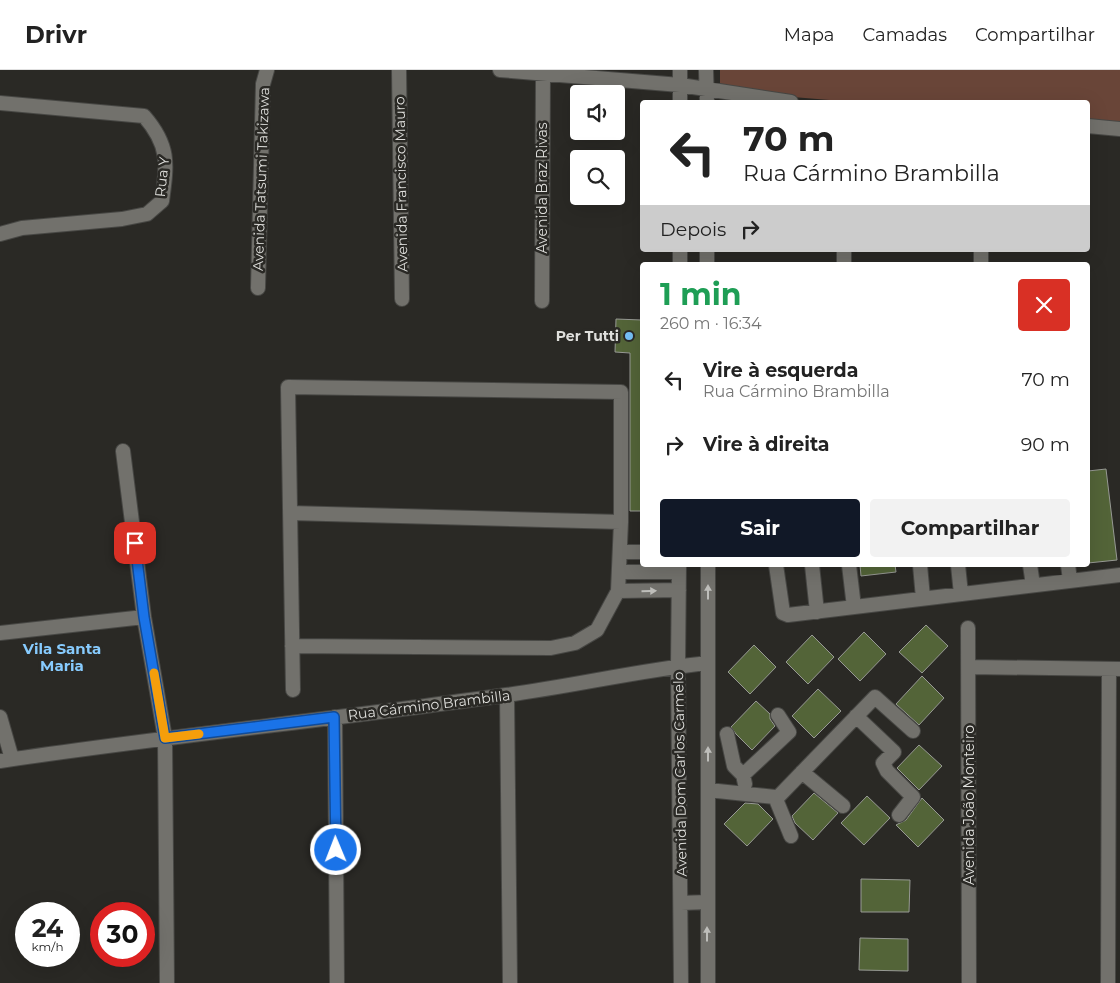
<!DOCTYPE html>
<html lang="pt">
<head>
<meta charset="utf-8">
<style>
  :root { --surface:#fff; --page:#f2f2f2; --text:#222; --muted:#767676; --line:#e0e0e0; --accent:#111827 }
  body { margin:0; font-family:Montserrat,sans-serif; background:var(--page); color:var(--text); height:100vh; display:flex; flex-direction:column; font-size:19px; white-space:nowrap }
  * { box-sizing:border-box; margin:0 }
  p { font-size:16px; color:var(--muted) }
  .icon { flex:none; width:28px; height:28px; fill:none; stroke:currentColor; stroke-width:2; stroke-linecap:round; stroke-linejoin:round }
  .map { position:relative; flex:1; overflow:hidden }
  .side { position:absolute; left:640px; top:192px; width:450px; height:305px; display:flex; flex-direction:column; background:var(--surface); border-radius:5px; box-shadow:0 5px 20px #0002 }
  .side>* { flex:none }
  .guide { position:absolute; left:640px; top:30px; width:450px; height:152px; border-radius:5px; box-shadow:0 5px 20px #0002; background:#fff; color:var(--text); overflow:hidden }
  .controls { position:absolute; left:570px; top:15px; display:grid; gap:10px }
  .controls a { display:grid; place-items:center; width:55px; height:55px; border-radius:5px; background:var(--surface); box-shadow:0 5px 20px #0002; font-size:25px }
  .speed { position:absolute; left:15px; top:832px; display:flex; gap:10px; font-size:25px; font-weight:700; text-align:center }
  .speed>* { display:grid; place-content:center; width:65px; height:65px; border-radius:50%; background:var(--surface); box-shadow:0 5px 20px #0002; line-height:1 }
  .speed small { font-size:12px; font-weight:400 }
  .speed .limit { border:8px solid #d22; background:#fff; color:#111 }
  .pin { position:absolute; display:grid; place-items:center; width:42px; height:42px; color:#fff; margin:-21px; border-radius:10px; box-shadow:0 2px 8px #0006 }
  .me { position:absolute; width:55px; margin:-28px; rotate:359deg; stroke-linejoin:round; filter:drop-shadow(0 0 4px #0008) }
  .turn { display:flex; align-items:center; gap:18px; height:105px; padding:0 20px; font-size:22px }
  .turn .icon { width:65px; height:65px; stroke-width:2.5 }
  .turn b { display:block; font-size:35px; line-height:42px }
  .then { display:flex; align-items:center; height:48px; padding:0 20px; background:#0003; gap:10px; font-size:19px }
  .round { display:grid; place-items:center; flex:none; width:52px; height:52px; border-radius:5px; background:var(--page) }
  .summary { display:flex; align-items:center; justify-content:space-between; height:85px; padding:0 20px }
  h1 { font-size:30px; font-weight:700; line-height:38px; color:#1e9e55 }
  .cta { display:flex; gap:10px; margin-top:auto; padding:10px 20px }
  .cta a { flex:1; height:58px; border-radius:5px; background:var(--accent); color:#fff; font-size:20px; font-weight:700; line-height:58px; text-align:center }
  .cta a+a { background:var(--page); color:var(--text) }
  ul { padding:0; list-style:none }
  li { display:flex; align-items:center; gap:15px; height:65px; padding:0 20px }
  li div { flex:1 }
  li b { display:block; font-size:19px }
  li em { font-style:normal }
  header { display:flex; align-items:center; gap:30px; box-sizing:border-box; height:70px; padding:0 25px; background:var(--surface); border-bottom:1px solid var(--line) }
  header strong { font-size:24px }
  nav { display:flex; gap:28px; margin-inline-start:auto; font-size:18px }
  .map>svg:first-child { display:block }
  .green { fill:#694538 }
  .building { fill:#536438; stroke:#979994 }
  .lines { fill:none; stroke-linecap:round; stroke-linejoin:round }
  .minor-casing { stroke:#474744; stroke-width:16 }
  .minor { stroke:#72716c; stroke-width:14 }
  .oneway { fill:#bebeba }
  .route-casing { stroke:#114b97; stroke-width:12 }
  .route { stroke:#1a73e8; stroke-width:9 }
  .slow { stroke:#f59e0b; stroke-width:9 }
  .poi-dot { fill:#75c0f6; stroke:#2a2925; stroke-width:2 }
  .labels { text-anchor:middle; stroke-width:5; stroke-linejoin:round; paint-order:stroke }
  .street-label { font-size:14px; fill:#dfdfdc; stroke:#2a2925 }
  .poi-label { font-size:14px; font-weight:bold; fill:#dfdfdc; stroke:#2a2925; text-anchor:end }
  .neighbourhood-label { font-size:15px; font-weight:bold; fill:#87cbfe; stroke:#2a2925 }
</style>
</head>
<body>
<header>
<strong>Drivr</strong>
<nav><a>Mapa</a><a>Camadas</a><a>Compartilhar</a></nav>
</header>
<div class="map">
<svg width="1120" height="913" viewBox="0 0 1120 913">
  <rect width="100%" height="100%" fill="#2a2925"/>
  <path class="green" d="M720,0H1120V56L1088,53V32H854L720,21Z"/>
  <path class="building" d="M616,249L642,250V441H630V283L615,282Z
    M1106,399L1117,490L1088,493V401Z
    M860,495H895L896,502L861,506Z
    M926,555L948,576L922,603L899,582Z
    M864,562L886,584L860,611L838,589Z
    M812,565L834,587L808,614L786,592Z
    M754,575L776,597L750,624L728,602Z
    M922,606L944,628L919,655L896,634Z
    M818,619L841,641L814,668L792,646Z
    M756,631L770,644V649L775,656L752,680L736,664L731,657Z
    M919,675L942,696L919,720L897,698Z
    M814,723L838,743L813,770L795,753L792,746Z
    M867,726L890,748L864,775L841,753Z
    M922,728L944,750L918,777L896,755L906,750Z
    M745,733L758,734L773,749L747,776L724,754Z
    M861,809L910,810L909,842H861Z
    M860,868L908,869V901L859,900Z"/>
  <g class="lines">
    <defs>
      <path id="minor" d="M399,0L402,229
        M500,0L680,15L791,32
        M706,0L707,32
        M680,32V0
        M0,33L144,46C170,76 167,94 162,131L147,144L122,149L22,158L0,164
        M1088,56L1120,59
        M680,180V195
        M707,180V195
        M844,180V195
        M981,195V180
        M258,218L263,14L267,0
        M542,231L543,4
        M123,381L144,547L165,668L167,913
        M290,443L621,452
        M620,482H642
        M679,495L678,596L681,913
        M776,495L783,543L788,545L1120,505
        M812,495L817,542
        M849,495L854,537
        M920,495L923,528
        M958,495L961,524
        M1030,495L1033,515
        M1068,495L1070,510
        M619,502H679
        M618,521L679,520
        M968,558L969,913
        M0,563L144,547
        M292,576L551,578L575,573L597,560L618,521L621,452V322L288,317L293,620
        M969,597L1120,599
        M507,625L510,913
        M856,646L894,682L883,693L887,701L913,727L899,745
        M0,647L12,689
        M335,647L337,913
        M727,664L734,696L743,705L745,714
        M0,691C168,666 338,649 506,625C574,616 640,600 708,593
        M802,702L843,736
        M743,705L789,662L778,645
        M708,720L775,727L779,726L875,627L913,661
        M775,727L791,766
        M681,833L707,832
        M708,913V495
        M1108,913L1109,599"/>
    </defs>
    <use href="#minor" class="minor-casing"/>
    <use href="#minor" class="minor"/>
  </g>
  <defs><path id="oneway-solid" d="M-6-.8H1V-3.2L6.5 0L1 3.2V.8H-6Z" transform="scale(1.25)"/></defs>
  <g class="oneway">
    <use href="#oneway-solid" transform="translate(649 521) rotate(-1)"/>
    <use href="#oneway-solid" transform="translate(708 522) rotate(-90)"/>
    <use href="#oneway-solid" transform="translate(708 684) rotate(-90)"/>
    <use href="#oneway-solid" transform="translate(707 864) rotate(-90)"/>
  </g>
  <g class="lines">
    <defs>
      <path id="route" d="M135,473L144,547L165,668L334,647L336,780"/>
    </defs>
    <use href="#route" class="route-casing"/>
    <use href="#route" class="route"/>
    <path class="slow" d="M154,603L165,668L199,664"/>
  </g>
  <circle class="poi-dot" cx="629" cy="266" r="5"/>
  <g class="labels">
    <g class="street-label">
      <text transform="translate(162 107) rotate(-84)" y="5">Rua Y</text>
      <text transform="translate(261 109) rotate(-88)" y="5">Avenida Tatsumi Takizawa</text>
      <text transform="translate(401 114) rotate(-91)" y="5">Avenida Francisco Mauro</text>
      <text transform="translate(542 118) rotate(-90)" y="5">Avenida Braz Rivas</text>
      <text transform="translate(429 635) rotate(-7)" y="5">Rua Cármino Brambilla</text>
      <text transform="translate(680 704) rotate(-91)" y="5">Avenida Dom Carlos Carmelo</text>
      <text transform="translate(969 735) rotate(-90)" y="5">Avenida João Monteiro</text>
    </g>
    <g class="poi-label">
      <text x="619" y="271">Per Tutti</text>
    </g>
    <g class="neighbourhood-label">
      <text x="62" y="584">Vila Santa<tspan x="62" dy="17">Maria</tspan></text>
    </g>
  </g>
</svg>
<div class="controls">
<a><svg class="icon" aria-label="sound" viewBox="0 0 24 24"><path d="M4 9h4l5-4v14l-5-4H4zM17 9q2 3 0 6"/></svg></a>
<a><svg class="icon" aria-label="search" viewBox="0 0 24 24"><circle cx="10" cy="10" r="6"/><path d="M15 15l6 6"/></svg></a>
</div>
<div class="speed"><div>24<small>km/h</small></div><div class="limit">30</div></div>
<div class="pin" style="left:135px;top:473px;background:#d93025"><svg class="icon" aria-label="arrive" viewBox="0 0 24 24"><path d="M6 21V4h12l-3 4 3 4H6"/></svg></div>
<svg class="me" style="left:336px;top:780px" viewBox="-20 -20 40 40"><circle r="17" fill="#1a73e8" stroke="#fff" stroke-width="3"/><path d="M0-11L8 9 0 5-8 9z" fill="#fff"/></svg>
<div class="guide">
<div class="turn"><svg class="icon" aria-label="left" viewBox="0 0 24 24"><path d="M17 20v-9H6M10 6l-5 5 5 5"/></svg><div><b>70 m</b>Rua Cármino Brambilla</div></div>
<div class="then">Depois<svg class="icon" aria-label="right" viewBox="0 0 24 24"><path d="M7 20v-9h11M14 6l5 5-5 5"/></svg></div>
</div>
<section class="side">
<div class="summary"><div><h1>1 min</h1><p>260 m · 16:34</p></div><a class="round" style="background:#d93025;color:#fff"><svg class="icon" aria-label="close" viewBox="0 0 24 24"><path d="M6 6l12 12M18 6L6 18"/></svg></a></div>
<ul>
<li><svg class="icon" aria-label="left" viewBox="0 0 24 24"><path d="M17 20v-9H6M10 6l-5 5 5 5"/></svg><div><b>Vire à esquerda</b><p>Rua Cármino Brambilla</p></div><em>70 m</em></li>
<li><svg class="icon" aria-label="right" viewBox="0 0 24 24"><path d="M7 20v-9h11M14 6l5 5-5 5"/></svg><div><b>Vire à direita</b></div><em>90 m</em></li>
</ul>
<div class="cta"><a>Sair</a><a>Compartilhar</a></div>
</section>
</div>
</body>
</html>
